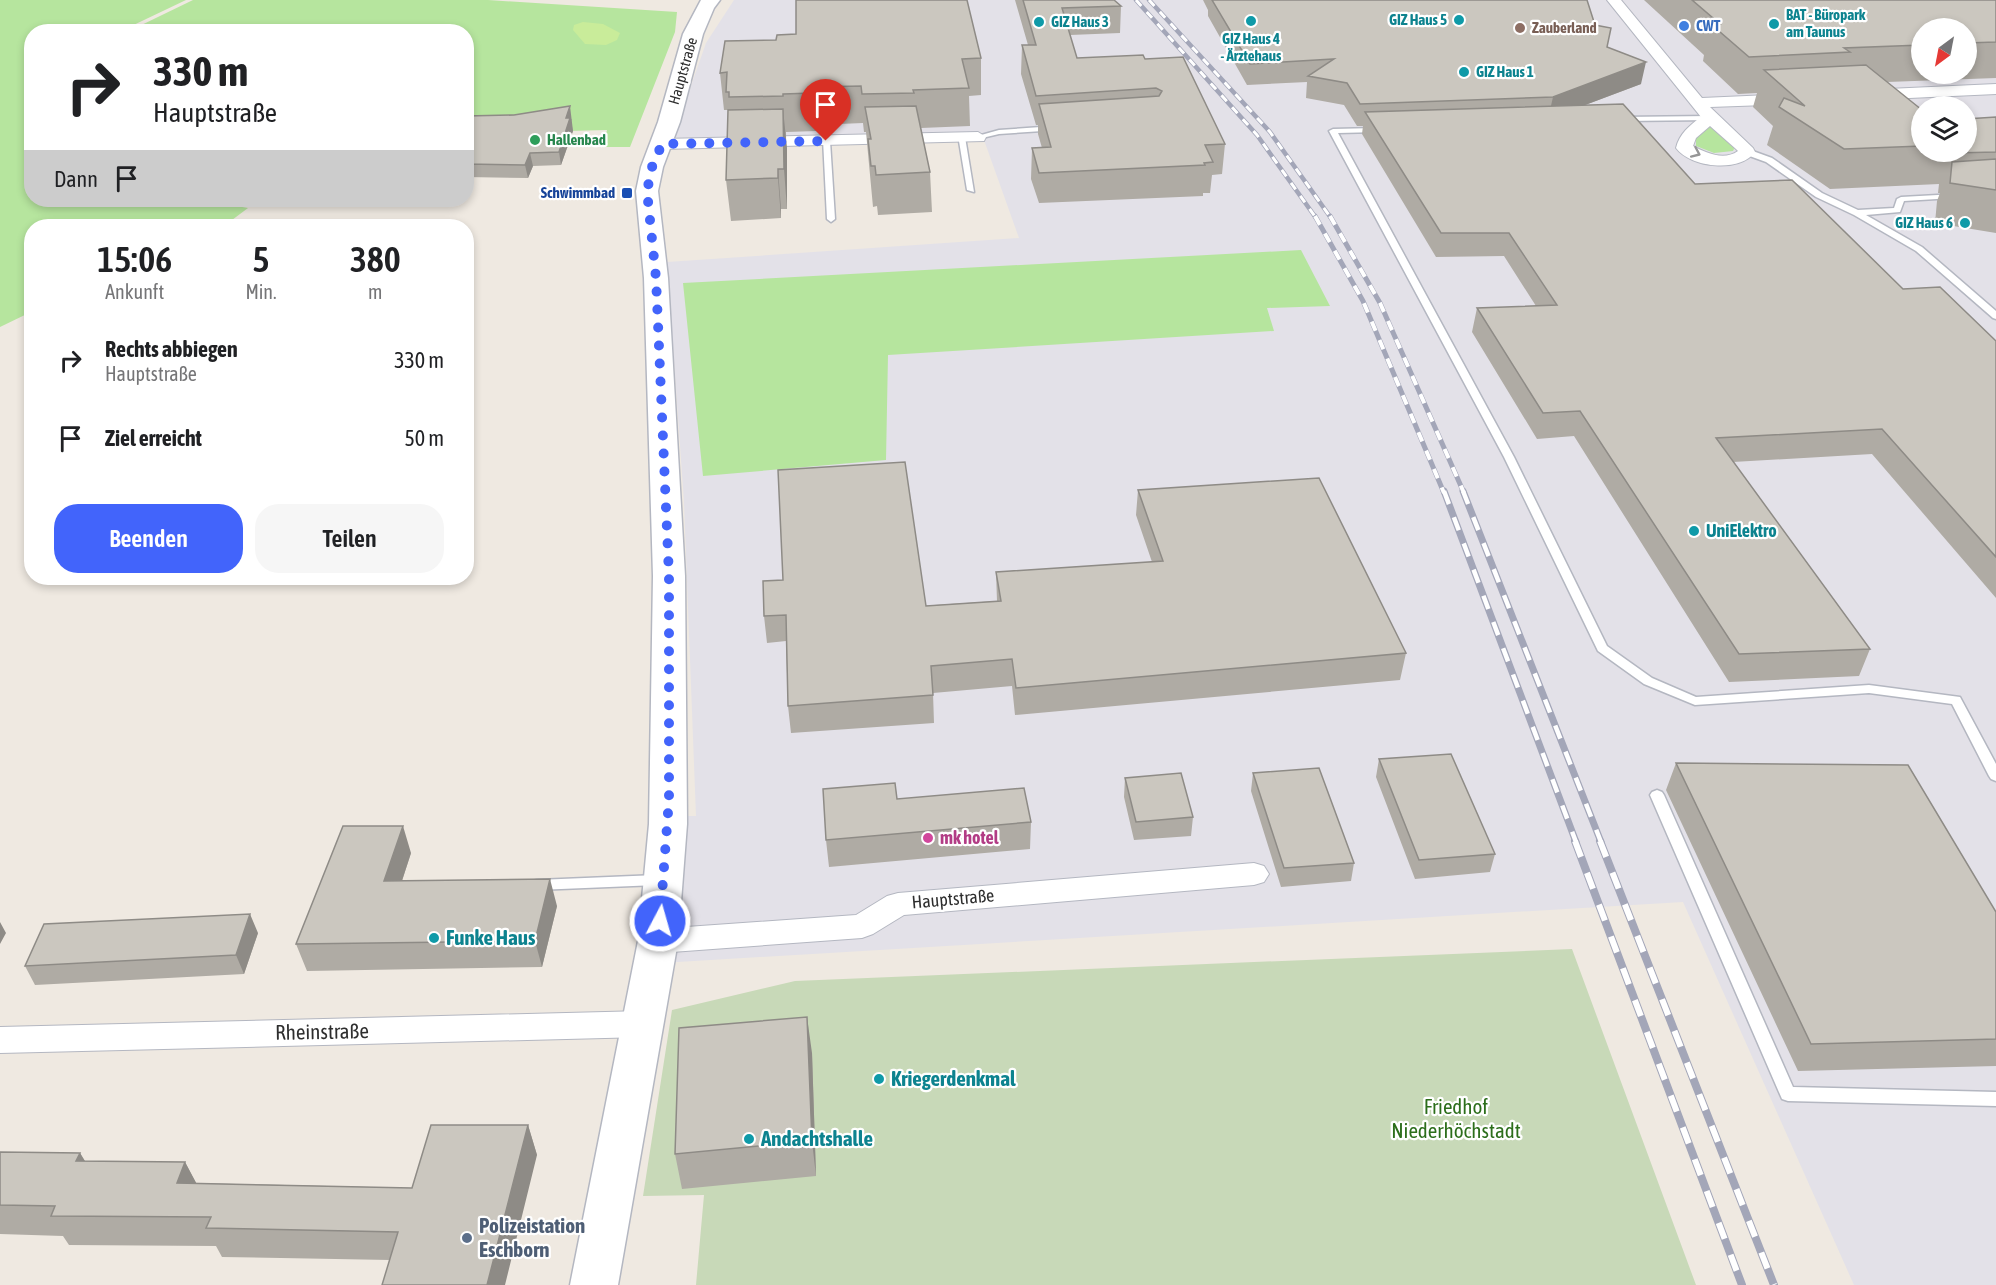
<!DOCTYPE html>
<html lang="de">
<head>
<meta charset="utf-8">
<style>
  :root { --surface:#fff; --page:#f6f6f6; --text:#202124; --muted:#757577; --accent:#4264fb }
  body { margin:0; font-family:"Asap Condensed",sans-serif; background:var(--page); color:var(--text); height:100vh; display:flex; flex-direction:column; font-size:22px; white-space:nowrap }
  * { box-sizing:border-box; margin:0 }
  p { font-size:20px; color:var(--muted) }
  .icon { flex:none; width:33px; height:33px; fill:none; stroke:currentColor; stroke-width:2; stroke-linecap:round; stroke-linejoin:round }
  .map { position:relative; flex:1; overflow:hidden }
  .panel { position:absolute; left:24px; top:219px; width:450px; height:366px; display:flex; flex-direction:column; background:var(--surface); border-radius:24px; box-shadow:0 3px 9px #0003 }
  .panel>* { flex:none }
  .top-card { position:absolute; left:24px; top:24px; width:450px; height:183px; border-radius:24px; box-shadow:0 3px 9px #0003; background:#fff; color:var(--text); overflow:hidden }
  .needle { width:39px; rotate:212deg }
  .tools { position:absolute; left:1911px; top:18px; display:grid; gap:12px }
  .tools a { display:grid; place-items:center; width:66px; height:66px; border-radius:50%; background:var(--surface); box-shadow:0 3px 9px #0003; font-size:30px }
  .pin { position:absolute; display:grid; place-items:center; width:51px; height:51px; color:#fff; margin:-62px -26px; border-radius:50% 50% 50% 0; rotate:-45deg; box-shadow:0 0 6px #0007 }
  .pin .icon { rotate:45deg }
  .me { position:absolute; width:66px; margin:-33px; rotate:6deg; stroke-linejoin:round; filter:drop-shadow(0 0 4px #0008) }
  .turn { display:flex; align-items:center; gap:21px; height:126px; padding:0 30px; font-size:27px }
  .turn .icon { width:78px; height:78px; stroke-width:2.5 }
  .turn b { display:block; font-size:42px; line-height:51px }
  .then { display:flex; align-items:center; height:57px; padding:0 30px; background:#0003; gap:12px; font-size:22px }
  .eta { display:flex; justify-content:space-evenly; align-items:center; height:102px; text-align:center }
  .eta b { font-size:36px; font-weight:600; line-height:42px }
  .cta { display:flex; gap:12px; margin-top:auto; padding:12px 30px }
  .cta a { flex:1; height:69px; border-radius:24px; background:var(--accent); color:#fff; font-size:24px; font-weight:600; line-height:69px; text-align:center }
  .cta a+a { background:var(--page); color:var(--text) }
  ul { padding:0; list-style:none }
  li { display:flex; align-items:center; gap:18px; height:78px; padding:0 30px }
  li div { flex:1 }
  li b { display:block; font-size:22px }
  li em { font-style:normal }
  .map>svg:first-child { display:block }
  .industrial { fill:#e3e1e8; fill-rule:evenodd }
  .green { fill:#b6e59e }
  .cemetery { fill:#c8d9b8 }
  .pitch { fill:#c9ec9a }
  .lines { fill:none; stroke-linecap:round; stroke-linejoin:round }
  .lane-casing { stroke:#b4b7c1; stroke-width:3 }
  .street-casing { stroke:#b4b7c1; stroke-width:2 }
  .secondary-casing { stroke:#b4b7c1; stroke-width:3 }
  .lane { fill:#fff; fill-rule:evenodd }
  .street { fill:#fff; fill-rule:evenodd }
  .secondary { fill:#fff; fill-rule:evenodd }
  .rail-far3-casing { stroke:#a3a6b8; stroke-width:4.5 }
  .rail-far2-casing { stroke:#a3a6b8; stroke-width:5 }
  .rail-far1-casing { stroke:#a3a6b8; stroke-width:7 }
  .rail-casing { stroke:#a3a6b8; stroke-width:8 }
  .rail-far3 { stroke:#fff; stroke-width:3; stroke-dasharray:8; stroke-linecap:butt }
  .rail-far2 { stroke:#fff; stroke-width:4; stroke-dasharray:10; stroke-linecap:butt }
  .rail-far1 { stroke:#fff; stroke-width:4.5; stroke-dasharray:14; stroke-linecap:butt }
  .rail { stroke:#fff; stroke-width:6; stroke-dasharray:17; stroke-linecap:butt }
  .wall { fill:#afaba4; fill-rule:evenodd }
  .shaded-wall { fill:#8e8b86 }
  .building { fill:#cbc7bf; stroke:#8e8b86; stroke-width:1.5 }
  .oneway { stroke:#969696 }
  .route { stroke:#4264fb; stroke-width:10; stroke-dasharray:0 18 }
  .culture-dot { fill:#0f9aa8; stroke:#fff; stroke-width:2 }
  .shop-dot { fill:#3f7fe0; stroke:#fff; stroke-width:2 }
  .education-dot { fill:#8d6e63; stroke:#fff; stroke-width:2 }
  .leisure-dot { fill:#2e9e5b; stroke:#fff; stroke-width:2 }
  .transit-dot { fill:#1a4fb4; stroke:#fff; stroke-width:2 }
  .hotel-dot { fill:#d1479c; stroke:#fff; stroke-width:2 }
  .service-dot { fill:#5c6f8a; stroke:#fff; stroke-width:2 }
  .labels { text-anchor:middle; stroke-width:4.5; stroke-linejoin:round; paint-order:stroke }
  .far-culture-label { font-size:15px; font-weight:bold; fill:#0d838f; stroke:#fff; text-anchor:start }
  .far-shop-label { font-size:15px; font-weight:bold; fill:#366cbe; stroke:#fff; text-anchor:start }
  .far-education-label { font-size:15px; font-weight:bold; fill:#785e54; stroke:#fff; text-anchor:start }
  .far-street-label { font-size:15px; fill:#2e2e2e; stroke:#fff }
  .far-leisure-label { font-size:15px; font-weight:bold; fill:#27864d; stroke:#fff; text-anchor:start }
  .far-transit-label { font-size:15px; font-weight:bold; fill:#164399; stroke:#fff; text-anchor:end }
  .culture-label { font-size:18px; font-weight:bold; fill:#0d838f; stroke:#fff; text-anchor:start }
  .hotel-label { font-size:18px; font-weight:bold; fill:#b23c85; stroke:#fff; text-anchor:start }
  .street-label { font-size:18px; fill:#2e2e2e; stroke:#fff }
  .near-culture-label { font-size:21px; font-weight:bold; fill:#0d838f; stroke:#fff; text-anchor:start }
  .near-street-label { font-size:21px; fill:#2e2e2e; stroke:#fff }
  .near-park-label { font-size:21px; fill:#2c6e1b; stroke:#fff }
  .near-service-label { font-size:21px; font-weight:bold; fill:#4e5e75; stroke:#fff; text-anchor:start }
</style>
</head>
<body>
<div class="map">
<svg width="1996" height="1285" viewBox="0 0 1996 1285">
  <rect width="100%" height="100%" fill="#efe9e1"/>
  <path class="industrial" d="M734,0H1996V1285H1854L1683,902L661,963L676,816H696L684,502L667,262L1019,238L984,140L669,149L706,43ZM1922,28H1966V74H1922ZM1922,106H1966V152H1922Z"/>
  <path class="green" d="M0,0H186L121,31L32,32V200H202L248,208L224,226H32L31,312L0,327Z
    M193,0H488L677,12L675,32L630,147H602L607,130L568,131L466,124V32H127Z
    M1709,126L1732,142L1734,149L1733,151L1714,153L1696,146V137Z
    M1301,250L1330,306L1267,308L1274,331L888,355L886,460L703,476L683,283Z"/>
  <path class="cemetery" d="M1572,949L1696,1285H696L704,1195L643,1196L672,1010L795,981Z"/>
  <path class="pitch" d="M583,22L603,24L620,33L617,40L606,45L585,44L573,30L574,25Z"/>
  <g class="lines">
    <defs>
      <path id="lane" d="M1710,116L1714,118L1713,120L1622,121L1618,119L1622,117Z
        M1055,126H1058V130L999,134L978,139L974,137L999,130Z
        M1376,128L1380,130L1379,132L1338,133L1514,457L1607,646L1652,678L1696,697L1869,685L1960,697L1996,764V781L1991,779L1989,776L1952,704L1869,693L1695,705L1644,684L1598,651L1504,457L1329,131L1333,129Z
        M958,135L965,137L974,192L967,190Z
        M823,139L830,141L835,219L831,222L827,219Z
        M1744,150H1750L1772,158L1822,193L1858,210L1894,208L1897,199L1901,197L1956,194L1957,196L1953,198L1904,201L1900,212L1866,215L1922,247L1996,311V319L1993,318L1916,251L1854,215L1816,197L1766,162L1744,154Z
        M1657,790L1662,792L1664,795L1793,1087L1996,1092V1106L1788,1101L1782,1099L1650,795L1652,792Z
        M657,875L662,876L664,880L662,884L657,885L537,890L532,889L530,885L532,881L537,880Z"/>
      <path id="street" d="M1607,0H1621L1702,98L1790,94L1798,99L1790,104L1710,107L1753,148L1755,152C1740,173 1691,168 1676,148C1679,134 1690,125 1701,117ZM1710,126L1736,149L1738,151C1724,161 1706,153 1693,146L1696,138Z
        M1996,84V94L1866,100L1858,95L1866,90Z
        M978,132L986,137L984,141L662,149L654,144L662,139Z
        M1254,863L1264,866L1269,874L1264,882L1254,885L904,915L873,934L862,938L658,953L647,949L643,941L647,933L658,929L856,915L887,896L898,893Z
        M644,1011L655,1015L660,1024L655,1033L644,1037L0,1053V1027Z"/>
      <path id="secondary" d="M701,0H720L714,8L703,34L680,122L663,167L658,191L668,278L685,576L687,824L678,941L618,1285H570L638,941L649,824L653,576L644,278L636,191L641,167L658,122L683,34Z"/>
    </defs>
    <use href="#lane" class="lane-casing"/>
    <use href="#street" class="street-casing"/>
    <use href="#secondary" class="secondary-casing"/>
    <use href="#lane" class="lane"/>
    <use href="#street" class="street"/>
    <use href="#secondary" class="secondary"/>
    <defs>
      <path id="rail-far3" d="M1136,0L1257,135L1316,218
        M1149,0L1270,132L1331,218"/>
      <path id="rail-far2" d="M1315,216L1363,301L1444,493
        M1330,216L1380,303L1464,493"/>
      <path id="rail-far1" d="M1444,491L1576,842
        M1463,491L1601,842"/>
      <path id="rail" d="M1575,841L1742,1285
        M1600,841L1774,1285"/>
    </defs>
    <use href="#rail-far3" class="rail-far3-casing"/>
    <use href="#rail-far2" class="rail-far2-casing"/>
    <use href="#rail-far1" class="rail-far1-casing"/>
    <use href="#rail" class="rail-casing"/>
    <use href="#rail-far3" class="rail-far3"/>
    <use href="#rail-far2" class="rail-far2"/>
    <use href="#rail-far1" class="rail-far1"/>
    <use href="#rail" class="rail"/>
  </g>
  <path class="wall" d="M1015,0H1114L1121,6L1120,33L1070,35L1077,58L1145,59L1225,144L1222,174L1212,175L1210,193H1203V196L1039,203L1031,179L1032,148H1042L1038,134V125H1036L1021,74L1022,45H1028Z
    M1203,0H1587L1595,25L1607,47L1641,84L1585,105L1695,184L1903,289L1996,341V598L1872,454L1733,462L1870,649L1859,676L1729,682L1574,436L1537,439L1472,332L1477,308L1536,306L1504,256L1436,257L1362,134L1363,126H1357L1344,105L1306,98L1307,82L1247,85L1208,16V10Z
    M1644,0H1996V78L1887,82L1922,110V152H1966L1996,117V233L1935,223L1937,201L1940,193H1938L1939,184L1830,189L1767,145L1773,126L1753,107L1757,93L1738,94L1703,61L1704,55ZM1922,28H1966V74H1922Z
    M981,58V95L969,96L970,126L921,128L930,172L932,212L878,215L877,206L873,207L866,132H864L863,123L816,125L817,131L786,132L787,209H781V218L731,221L726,180L728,114V110H724L720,73Z
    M466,114L467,116L572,119L571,122L573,131L561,165L533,166L528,178L466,177Z
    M1138,490L1406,653L1400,680L1015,715L1012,686L933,693L934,723L791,733L788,706L786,641L767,643L764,616L997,601L996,572L1152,562L1136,515Z
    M1379,759L1495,854L1490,872L1415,879L1376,777Z
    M1676,763L1996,912V1066L1798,1071L1666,790Z
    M1253,773L1354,863L1351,881L1281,887L1251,791Z
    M1125,778L1193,817L1191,836L1134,840L1124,797Z
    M897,799L1031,822L1030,849L829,867L826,840Z
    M411,853L402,881L557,906L542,967L307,971L296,944Z
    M258,933L244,974L35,985L25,966Z
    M812,1053L816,1176L682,1189L675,1154Z
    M528,1125L537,1155L390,1260L222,1257L216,1246L69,1245L63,1236L0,1234V1152L80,1153L85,1161L185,1162L196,1183L412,1188Z"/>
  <path class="shaded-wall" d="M1646,62L1641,84L1548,119L1553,97Z
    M570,106L573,131L561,165L559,152L566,118Z
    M783,109L787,148V209L784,169Z
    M530,153L533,166L528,178L525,165Z
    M778,169L781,209V218L778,178Z
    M403,826L411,853L393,908L384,881Z
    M550,879L557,906L542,967L535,941Z
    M250,914L258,933L244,974L236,955Z
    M0,922L6,933L0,944Z
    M807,1017L812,1053L816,1176L812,1141Z
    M528,1125L537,1155L505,1285H487Z
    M80,1153L98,1183L76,1161Z
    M185,1162L201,1192L177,1183Z"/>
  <path class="building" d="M796,0H967L981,58L962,59L969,88L913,90L914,93L862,94L861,86L813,87L814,93L783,94V96L729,97V92H726L727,72L720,73L725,41L776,40L777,35L796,34Z
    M1023,0H1114L1121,6L1062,8L1077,58L1143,55L1145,59L1183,57L1225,144L1205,145L1213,162L1204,163L1205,165L1039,173L1032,148L1051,147L1039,104L1159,96L1162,91L1156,88L1036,96L1022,45H1036Z
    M1212,0H1587L1595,25L1611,28L1607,47L1646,62L1553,97L1360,104L1347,83L1308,76L1334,59L1250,64Z
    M1692,0H1996V42L1966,43V28H1922V45L1844,48L1850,52L1749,57L1712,25L1720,24Z
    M1866,65L1922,110V146L1844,149L1779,107L1784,98L1805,106L1764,70Z
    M1623,104L1695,184L1792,180L1903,289L1940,287L1996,341V557L1882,429L1716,438L1870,649L1739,654L1580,411L1543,413L1477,308L1557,305L1509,233H1441L1365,112Z
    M570,106L566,118H570L559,152L530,153L525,165L466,164V116L514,115Z
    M916,106L930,172L876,175L875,166H871L868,139H871L865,107Z
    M783,109L784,169H778V178L726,180L728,110Z
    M1996,117V152L1953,153V152H1966V119Z
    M1996,159V190L1950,183L1952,162Z
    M905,462L926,606L1001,601L996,572L1163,561L1138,490L1319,478L1406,653L1016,688L1012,659L931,666L933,695L788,706L786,615L764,616L763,581L783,580L778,470Z
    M1451,754L1495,854L1419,860L1379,759Z
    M1676,763L1908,765L1996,912V1039L1811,1044Z
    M1319,768L1354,863L1284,868L1253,773Z
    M1181,773L1193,817L1136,822L1125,778Z
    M895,783L897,799L1024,788L1031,822L826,840L823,789Z
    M343,826H403L384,881L550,879L535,941L296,944Z
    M250,914L236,955L25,966L44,924Z
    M807,1017L812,1141L675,1154L679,1028Z
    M431,1125H528L487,1285H382L398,1232L206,1228L211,1217L51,1216L55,1206L0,1205V1152L80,1153L76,1161L185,1162L177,1183L412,1188Z"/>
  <defs><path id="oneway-chevron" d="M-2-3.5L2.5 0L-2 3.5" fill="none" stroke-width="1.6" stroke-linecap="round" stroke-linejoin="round" transform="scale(1.5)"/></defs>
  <use class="oneway" href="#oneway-chevron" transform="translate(1696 153) rotate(24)"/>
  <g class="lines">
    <path class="route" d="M660,921L669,799V576L656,278L647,191L652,167L662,144L826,141"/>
  </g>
  <g class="culture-dot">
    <circle cx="1459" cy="20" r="6"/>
    <circle cx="1251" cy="21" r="6"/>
    <circle cx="1039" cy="22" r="6"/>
    <circle cx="1774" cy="24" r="6"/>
    <circle cx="1464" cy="72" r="6"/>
    <circle cx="1965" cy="223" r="6"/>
    <circle cx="1694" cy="531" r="6"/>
    <circle cx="434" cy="938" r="6"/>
    <circle cx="879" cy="1079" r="6"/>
    <circle cx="749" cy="1139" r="6"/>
  </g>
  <circle class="shop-dot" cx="1684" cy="26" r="6"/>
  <circle class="education-dot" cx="1520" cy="28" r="6"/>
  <circle class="leisure-dot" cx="535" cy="140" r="6"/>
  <rect class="transit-dot" x="621" y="187" width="12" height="12" rx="3"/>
  <circle class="hotel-dot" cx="928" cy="838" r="6"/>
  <circle class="service-dot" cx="467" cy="1238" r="6"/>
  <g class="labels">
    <g class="far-culture-label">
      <text x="1786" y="20">BAT - Büropark<tspan x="1786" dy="17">am Taunus</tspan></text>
      <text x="1447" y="25" text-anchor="end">GIZ Haus 5</text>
      <text x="1051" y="27">GIZ Haus 3</text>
      <text x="1251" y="44" text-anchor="middle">GIZ Haus 4<tspan x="1251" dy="17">- Ärztehaus</tspan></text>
      <text x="1476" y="77">GIZ Haus 1</text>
      <text x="1953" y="228" text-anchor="end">GIZ Haus 6</text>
    </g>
    <g class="far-shop-label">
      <text x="1696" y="31">CWT</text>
    </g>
    <g class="far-education-label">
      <text x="1532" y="33">Zauberland</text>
    </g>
    <g class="far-street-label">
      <text transform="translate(683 71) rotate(-74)" y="5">Hauptstraße</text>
    </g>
    <g class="far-leisure-label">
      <text x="547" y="145">Hallenbad</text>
    </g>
    <g class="far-transit-label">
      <text x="615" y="198">Schwimmbad</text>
    </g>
    <g class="culture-label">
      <text x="1706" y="537">UniElektro</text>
    </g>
    <g class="hotel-label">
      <text x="940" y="844">mk hotel</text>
    </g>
    <g class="street-label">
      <text transform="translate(953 899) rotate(-5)" y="6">Hauptstraße</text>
    </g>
    <g class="near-culture-label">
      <text x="446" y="945">Funke Haus</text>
      <text x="891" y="1086">Kriegerdenkmal</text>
      <text x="761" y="1146">Andachtshalle</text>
    </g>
    <g class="near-street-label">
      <text transform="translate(322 1032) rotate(-1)" y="7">Rheinstraße</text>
    </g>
    <g class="near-park-label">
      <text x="1456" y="1114">Friedhof<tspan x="1456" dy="24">Niederhöchstadt</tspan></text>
    </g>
    <g class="near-service-label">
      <text x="479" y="1233">Polizeistation<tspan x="479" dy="24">Eschborn</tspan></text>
    </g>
  </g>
</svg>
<div class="tools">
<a><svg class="needle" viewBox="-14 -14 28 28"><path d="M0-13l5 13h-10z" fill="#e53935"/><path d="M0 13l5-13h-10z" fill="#757577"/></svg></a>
<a><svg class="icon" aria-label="layers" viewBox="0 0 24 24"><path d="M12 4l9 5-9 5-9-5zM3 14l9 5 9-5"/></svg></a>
</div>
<div class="pin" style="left:826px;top:141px;background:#d93025"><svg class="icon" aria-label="arrive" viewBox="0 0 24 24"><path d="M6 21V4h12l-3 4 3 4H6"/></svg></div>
<svg class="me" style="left:660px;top:921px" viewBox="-20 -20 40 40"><circle r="17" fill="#4264fb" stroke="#fff" stroke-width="3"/><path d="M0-11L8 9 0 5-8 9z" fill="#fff"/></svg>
<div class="top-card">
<div class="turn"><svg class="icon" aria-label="right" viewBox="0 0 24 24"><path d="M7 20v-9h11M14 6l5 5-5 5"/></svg><div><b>330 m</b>Hauptstraße</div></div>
<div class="then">Dann<svg class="icon" aria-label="arrive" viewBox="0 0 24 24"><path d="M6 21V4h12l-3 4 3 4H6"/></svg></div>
</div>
<section class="panel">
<div class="eta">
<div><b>15:06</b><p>Ankunft</p></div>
<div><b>5</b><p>Min.</p></div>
<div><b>380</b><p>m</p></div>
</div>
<ul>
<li><svg class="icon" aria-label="right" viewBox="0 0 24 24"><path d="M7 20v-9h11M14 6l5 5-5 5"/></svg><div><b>Rechts abbiegen</b><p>Hauptstraße</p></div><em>330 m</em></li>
<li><svg class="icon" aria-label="arrive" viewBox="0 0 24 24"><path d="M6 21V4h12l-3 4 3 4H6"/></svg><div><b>Ziel erreicht</b></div><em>50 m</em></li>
</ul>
<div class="cta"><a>Beenden</a><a>Teilen</a></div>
</section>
</div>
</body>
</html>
